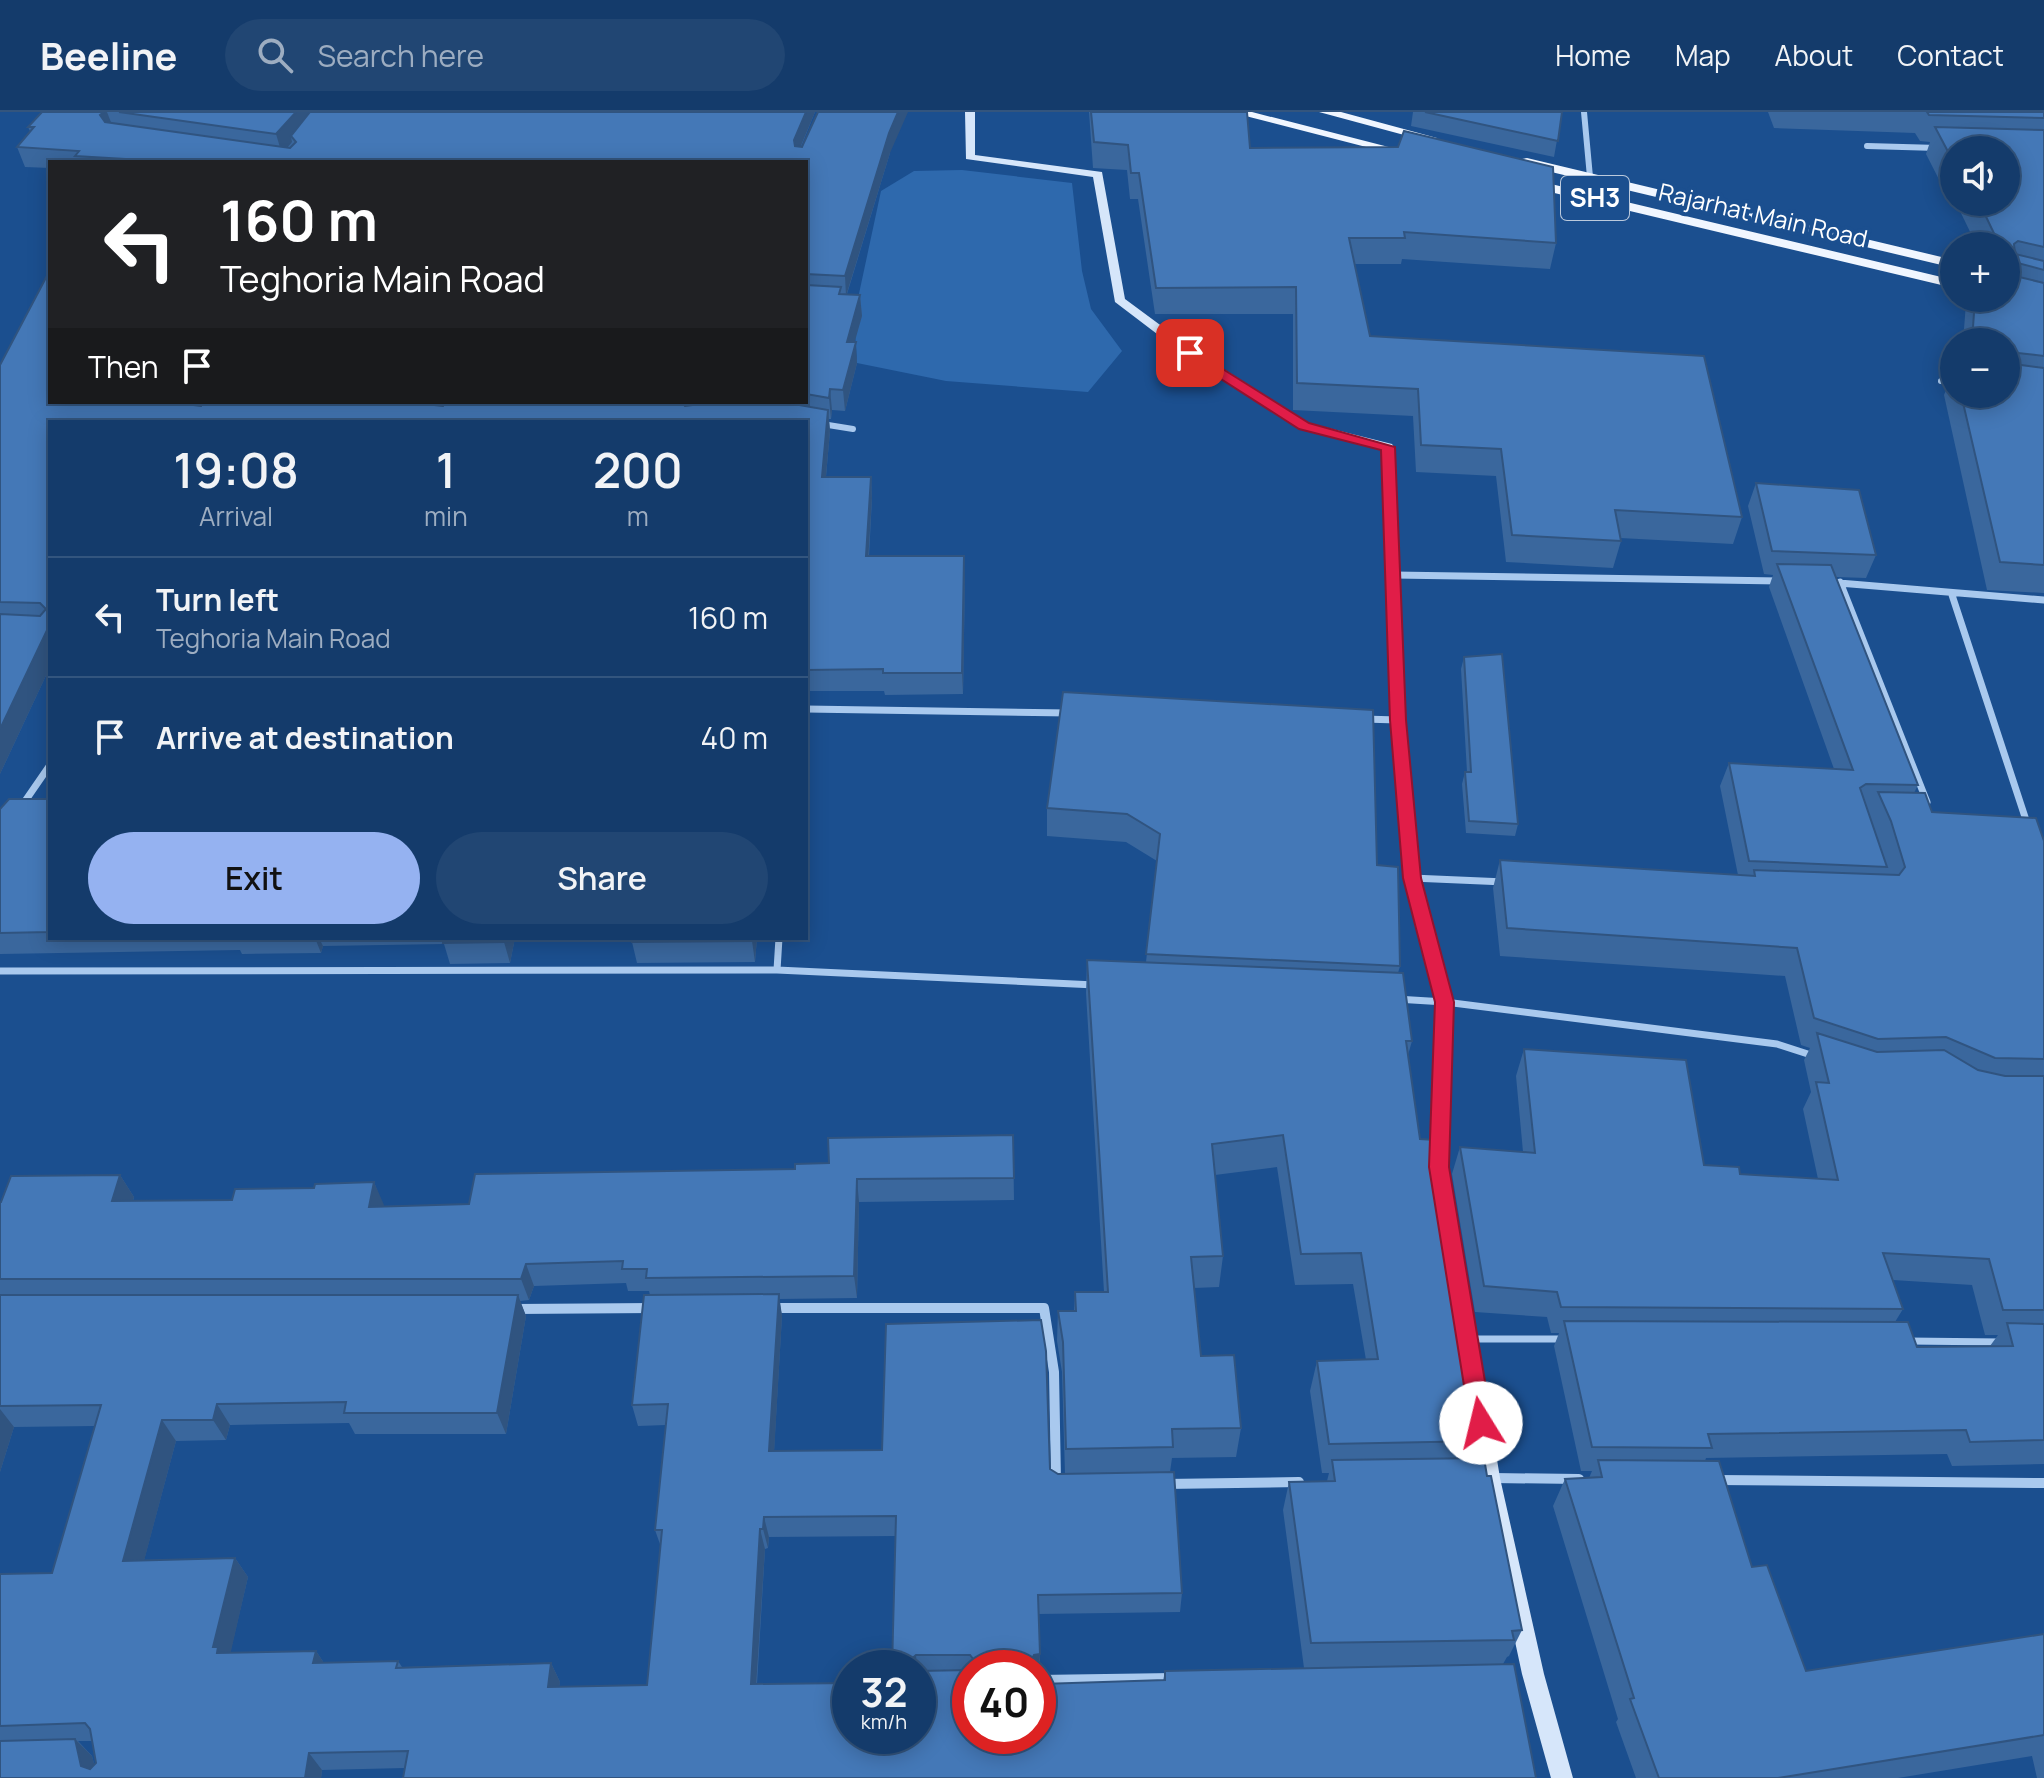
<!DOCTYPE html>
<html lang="en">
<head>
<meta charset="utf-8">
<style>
  :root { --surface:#143b6b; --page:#214673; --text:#f1f3f6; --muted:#9dadc1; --line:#33557e; --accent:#95b2f1 }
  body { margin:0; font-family:Manrope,sans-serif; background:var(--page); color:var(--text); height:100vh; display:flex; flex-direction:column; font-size:30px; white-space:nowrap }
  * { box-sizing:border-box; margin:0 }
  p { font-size:26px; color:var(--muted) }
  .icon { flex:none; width:44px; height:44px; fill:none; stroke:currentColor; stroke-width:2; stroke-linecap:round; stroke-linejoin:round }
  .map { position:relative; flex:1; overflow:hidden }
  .sheet { position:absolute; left:48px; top:308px; width:760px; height:520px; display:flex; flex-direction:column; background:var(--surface); border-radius:0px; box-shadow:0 4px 20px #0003,0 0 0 2px var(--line) }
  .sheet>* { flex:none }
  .top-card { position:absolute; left:48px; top:48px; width:760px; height:244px; border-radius:0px; box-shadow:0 4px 20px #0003,0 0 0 2px var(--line); background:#202124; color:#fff; overflow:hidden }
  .tools { position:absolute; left:1940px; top:24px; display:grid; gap:16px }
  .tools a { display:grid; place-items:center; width:80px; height:80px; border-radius:50%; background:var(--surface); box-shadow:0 4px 20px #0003,0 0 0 2px var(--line); font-size:40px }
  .speed { position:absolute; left:832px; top:1538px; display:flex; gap:16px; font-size:40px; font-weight:700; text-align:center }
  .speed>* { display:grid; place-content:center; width:104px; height:104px; border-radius:50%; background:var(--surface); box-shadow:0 4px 20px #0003,0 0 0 2px var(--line); line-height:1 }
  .speed small { font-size:20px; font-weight:400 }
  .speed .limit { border:12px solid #d22; background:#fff; color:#111 }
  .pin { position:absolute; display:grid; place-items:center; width:68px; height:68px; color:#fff; margin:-34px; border-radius:16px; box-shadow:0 4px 12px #0006 }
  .me { position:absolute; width:88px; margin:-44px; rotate:351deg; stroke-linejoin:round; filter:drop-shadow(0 0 6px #0008) }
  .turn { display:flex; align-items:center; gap:28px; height:168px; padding:0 40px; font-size:36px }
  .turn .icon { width:104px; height:104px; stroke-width:2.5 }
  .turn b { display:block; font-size:56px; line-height:68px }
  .then { display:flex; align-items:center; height:76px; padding:0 40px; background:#0003; gap:16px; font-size:30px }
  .eta { display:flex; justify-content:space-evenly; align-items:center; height:136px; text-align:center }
  .eta b { font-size:48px; font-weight:600; line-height:56px }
  .cta { display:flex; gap:16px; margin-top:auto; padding:16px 40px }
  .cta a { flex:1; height:92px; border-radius:48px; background:var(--accent); color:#111; font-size:32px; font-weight:600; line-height:92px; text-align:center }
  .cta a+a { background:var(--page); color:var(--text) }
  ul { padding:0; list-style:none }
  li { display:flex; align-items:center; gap:24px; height:120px; padding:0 40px; border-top:2px solid var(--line) }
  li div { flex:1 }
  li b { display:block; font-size:30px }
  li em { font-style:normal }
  header { display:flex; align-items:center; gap:48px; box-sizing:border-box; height:112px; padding:0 40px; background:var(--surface); border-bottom:2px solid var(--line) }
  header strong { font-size:38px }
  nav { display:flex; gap:44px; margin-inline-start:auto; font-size:28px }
  .search { width:560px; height:72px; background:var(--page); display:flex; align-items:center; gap:20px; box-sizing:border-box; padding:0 28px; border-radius:44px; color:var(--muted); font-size:30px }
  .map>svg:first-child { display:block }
  .green { fill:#2e69ad }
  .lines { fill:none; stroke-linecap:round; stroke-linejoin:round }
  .lane { stroke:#a9c9ee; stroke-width:7 }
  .street-far2 { stroke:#a9c9ee; stroke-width:6 }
  .street-far1 { stroke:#a9c9ee; stroke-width:7 }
  .street { stroke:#a9c9ee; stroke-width:10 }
  .secondary { fill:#d6e6fa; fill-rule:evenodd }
  .primary { fill:#f0f6ff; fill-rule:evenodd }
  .wall { fill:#3a679d; fill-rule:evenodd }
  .shaded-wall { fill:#305480 }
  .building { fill:#4478b7; stroke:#305480; stroke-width:2 }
  .route { fill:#e11d48; stroke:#92132f; stroke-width:2 }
  .labels { text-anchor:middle; stroke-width:8; stroke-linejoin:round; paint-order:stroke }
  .far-street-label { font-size:24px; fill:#fff; stroke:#1b4f8f }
  .shield { fill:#1b4f8f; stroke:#bbcadd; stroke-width:2 }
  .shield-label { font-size:26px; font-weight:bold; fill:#fff }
</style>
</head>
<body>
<header>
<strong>Beeline</strong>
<div class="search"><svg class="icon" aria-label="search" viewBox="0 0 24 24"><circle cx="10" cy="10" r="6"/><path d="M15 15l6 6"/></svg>Search here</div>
<nav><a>Home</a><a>Map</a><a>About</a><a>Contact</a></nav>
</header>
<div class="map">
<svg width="2044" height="1666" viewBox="0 0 2044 1666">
  <rect width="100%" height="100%" fill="#1b4f8f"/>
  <path class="green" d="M962,58L1072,71L1082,159L1091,197L1122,239L1088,280L946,269L857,251L854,205L881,79L914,59Z"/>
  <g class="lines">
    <path class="lane" d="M1472,1227H1561
      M1908,1229L2001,1230"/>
    <path class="street-far2" d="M1584,0L1590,65
      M1867,34L1938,36
      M1941,269L1954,270
      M822,312L853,317"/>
    <path class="street-far1" d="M1394,463L1781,469
      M1827,470L2044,488
      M1840,470L1927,690
      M1952,483L2025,705
      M806,597L1069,601
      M1363,607L1398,608
      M21,695L50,653
      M1412,766L1505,770
      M777,858L779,826
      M0,859L777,858L1095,873
      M1396,887L1445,890L1777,932L1814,944"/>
    <path class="street" d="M771,1196H1044L1054,1260L1056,1369
      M515,1197L654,1196
      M1493,1366L1579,1367
      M1717,1368L2044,1371
      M1165,1372L1299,1370
      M1038,1568L1173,1566"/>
    <path class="secondary" d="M965,0H975V43L1102,60L1125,187L1194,238L1308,311L1392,332L1394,335L1405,608L1420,766L1453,890L1449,1065L1446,1070L1440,1072L1434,1070L1431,1065L1437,890L1404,766L1391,608L1382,337L1300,317L1186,244L1115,190L1093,65L966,47Z
      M1456,1143L1462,1145L1465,1151L1500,1366L1544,1562L1573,1666H1551L1522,1562L1480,1366L1447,1151L1450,1145Z"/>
    <path class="primary" d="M1230,0H1252L1412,41L1405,45Z
      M1319,0H1341L1437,26L1430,30Z
      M1527,46L1954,148V156L1522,53V47Z
      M1530,67L1954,168V176L1525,74V68Z"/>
  </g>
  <path class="wall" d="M42,0H815L801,35L890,41L847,182L860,183L862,204L854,230L857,251L845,299L832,298L831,307H829L830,319L826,365H871L872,386L869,444L965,465L963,582L885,583L884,579H806V310H50V555L0,662V253L50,290H689L688,294L692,293L693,290H806V50H50V56L25,55L17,35L30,19L28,15Z
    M1089,0H1247L1250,36L1556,131L1550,157L1402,147L1401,152H1355L1370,224L1742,405L1733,432L1620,426L1621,429L1613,456L1506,450L1496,364L1416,360L1413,304L1293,298V202H1155L1138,87H1130L1127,58L1093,56Z
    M1413,0H1562L1554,45L1411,14Z
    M1768,0H2044V481L1987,478L1944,283L1954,258V282H2006V230H1963L1966,191L1968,186H2006V134H1977L1958,95H1953L1926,42L1930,30L1920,29L1915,21L1774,16ZM1954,38L2006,90H1954Z
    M1756,371L1876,443L1866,466L1836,465L1918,673L1914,681L1932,700L2044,729V1352L1952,1354L1947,1342L1706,1346L1705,1349L1752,1455L1806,1559L2044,1522V1666H2037L2032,1644L1898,1666H1636L1616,1610L1618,1607L1553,1394L1565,1367L1589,1366L1592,1359H1581L1554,1234L1559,1221H1551L1547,1205L1475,1200L1452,1062L1460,1035L1523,1040L1516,964L1524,937L1704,1053L1740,1062L1818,1067L1803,997L1811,980L1804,948L1810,936L1801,933L1785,864L1500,844L1493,776L1500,748L1738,763L1720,674L1729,651L1834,657L1769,475L1773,463L1764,462L1748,394ZM1893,1168L1972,1173L1985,1223H1998L1990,1234L1917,1235L1895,1210L1903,1197Z
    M1464,545L1518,712L1515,724L1466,721L1462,672L1465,660H1467L1461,557Z
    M1063,580L1373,598L1377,753L1398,755L1400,854L1398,861H1403L1412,929L1408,943L1420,1027L1436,1028L1460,1167L1454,1186L1481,1329L1475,1346H1484L1487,1364H1491L1522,1518L1509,1544L1507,1545L1503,1552H1514L1536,1666H403L405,1656L322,1658L321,1666H0V1462L52,1461L95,1314L14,1315L0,1360V1090H1L11,1064L120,1063L134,1085L133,1089L232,1088L235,1077L314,1076L315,1072L374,1070L383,1094L469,1092L475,1062L795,1057V1052L829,1051L828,1026L1013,1023L1014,1088L859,1090L857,1186L779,1187L782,1204L774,1339L882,1338L886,1212L1041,1208L1046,1239L1050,1357L1058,1362H1065L1062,1260L1057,1229L1058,1199H1074L1075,1180H1104L1086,881L1087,848L1146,850L1157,749L1126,730L1047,724V696ZM1277,1055L1295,1173L1353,1172L1366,1248L1317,1249L1310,1279L1322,1361H1329L1327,1369L1289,1370L1283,1398L1304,1556L1165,1559L1163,1569L1041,1572L1038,1502L1180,1500L1182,1481L1174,1360H1170L1172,1346L1236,1345L1241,1316L1234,1243L1201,1244L1194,1176L1219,1175L1223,1144L1215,1063ZM626,1171L628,1179H649L650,1183H644L632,1293L638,1314L666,1313L655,1418L661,1435L647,1573L559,1575L560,1570L551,1551L402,1555L398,1549L324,1551L316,1539L230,1541L248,1465L235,1446L144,1448L176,1329L226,1328L230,1313L349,1311L355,1322H506L526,1204L520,1189L529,1188L534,1174ZM896,1424L892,1556H918V1624H850V1571L757,1572L765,1437L768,1436L769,1425ZM970,1556H1038V1624H970ZM78,1629H92L96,1651L94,1652L92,1644Z
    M50,687V826H515L510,851L450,852L444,832L323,834L321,841L242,842L240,838L0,842V697Z
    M757,826L755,850L637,851L632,830Z"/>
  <path class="shaded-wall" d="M104,0H107L114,18L107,22L100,3Z
    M296,0H318L291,24L292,30L282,42L276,22Z
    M806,0H815L795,48L794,28Z
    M898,0H908L890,41L846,184L845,164L889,21Z
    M2018,151L2007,178L2006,168L2011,156Z
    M860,183L862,204L849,250L847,230Z
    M856,230L857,251L845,299L843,278Z
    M830,277L832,298L831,307L829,286Z
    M193,290H208L200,308Z
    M434,290H447L439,309Z
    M828,298L830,319L824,386L822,365Z
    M871,365L872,386L867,466L866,444Z
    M964,444L965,465L963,582L962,561Z
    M50,512V555L0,662V617Z
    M315,826H319L323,834L321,841Z
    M505,826H515L510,851L504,830Z
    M752,826H757L755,850L752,829Z
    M120,1063L134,1085L125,1111L112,1089Z
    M857,1067L859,1090L857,1186L854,1164Z
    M374,1070L384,1093L379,1117L369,1095Z
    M526,1152L534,1174L529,1188L521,1167Z
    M779,1182L782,1204L773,1360L769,1339Z
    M518,1183L526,1204L506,1322L497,1301Z
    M217,1292L230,1313L226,1328L213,1308Z
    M0,1297L14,1315L0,1360Z
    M162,1308L176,1329L139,1468L123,1449Z
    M764,1405L769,1425L768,1436L763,1417Z
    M760,1417L765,1437L755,1590L751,1572Z
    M235,1446L248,1465L229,1548L231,1560L213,1535Z
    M316,1539L328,1557L313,1551Z
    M1040,1542L1039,1560H1038V1556H1030V1551L1034,1543Z
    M916,1543L917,1556H909L908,1550Z
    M551,1551L560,1570L557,1593L548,1575Z
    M75,1627L92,1644L98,1666L81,1654Z
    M309,1641L322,1658L321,1666H305Z"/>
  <path class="building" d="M42,0H104L100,3L105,10L290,36L296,30L291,24L310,0H806L794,28L795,34L802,35L818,0H898L889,21L845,164L806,162V50H176L75,44L79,39L17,35L34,15H28Z
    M119,0H296L276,22Z
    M1091,0H1247L1250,36L1398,35L1404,19L1553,55L1556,131L1404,120L1405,126H1349L1370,224L1704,244L1742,405L1615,398L1621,429L1512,423L1501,337L1421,333L1418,277L1297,271L1296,175L1156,176L1139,61H1131L1128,33L1094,30Z
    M1425,0H1562L1558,29Z
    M1927,0H2044V6L1929,3Z
    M1935,15L2044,18V135L2018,129L2014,132L2015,142L2044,149V158L2018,151L2011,156L2006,146V134H2000L1979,90H2006V38H1954V51Z
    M50,158V290H193L194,293L201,294L203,290H435V293L443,294L445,290H683L685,294L692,293L693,290H782L828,298L822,365H871L866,444H964L962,561H883V557L806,558V310H50V512L0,617V502L40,504L46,497L40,491L0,490V253Z
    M2015,164L2044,171V244L2018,241L2013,244L2014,252L2044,256V453L2000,450L1961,282H2006V230H1972L1975,186H2006V167L2017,168Z
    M806,173L841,175L839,182L860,183L847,230H856L843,278L830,277L829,286L806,282Z
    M1756,371L1859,378L1876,443L1772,439Z
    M1777,452L1831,453L1918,673L1866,672L1860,676L1887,755L1749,749L1729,651L1853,658Z
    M1502,542L1518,712L1469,709L1465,660H1471L1464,545Z
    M1063,580L1373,598L1377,753L1398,755L1400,854L1146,842L1160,722L1127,702L1047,696Z
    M1878,680L1925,681L1932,700L2036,706L2044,729V947L1995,946L1946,925L1878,927L1814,906L1797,836L1507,816L1500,748L1755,764L1754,758L1899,763L1905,755L1891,709Z
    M9,687H50V820L0,821V697Z
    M444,826H505L504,830L443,831Z
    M633,826H752V829L632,830Z
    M1087,848L1403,861L1412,929H1406L1420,1027L1436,1028L1460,1167H1450L1481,1329L1329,1332L1317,1249L1378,1247L1361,1141L1301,1142L1283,1023L1212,1032L1223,1144L1191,1145L1201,1244L1234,1243L1241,1316L1172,1317L1173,1335L1066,1337L1063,1230L1058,1199H1076L1075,1180H1108Z
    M1817,921L1877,940L1944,938L1978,958L2005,964H2044V1198H2003L1989,1147L1883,1141L1903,1197L1561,1195L1557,1180L1484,1174L1460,1035L1535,1041L1524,937L1686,948L1704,1053L1739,1055L1740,1062L1838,1068L1816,970L1829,971Z
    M1013,1023L1014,1066L857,1067L854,1164L646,1166L647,1157H622L623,1149L526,1152L521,1167H0V1090H1L11,1064L120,1063L112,1089L232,1088L235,1077L314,1076L315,1072L374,1070L369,1095L469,1092L475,1062L795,1057V1052L829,1051L828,1026Z
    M779,1182L769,1339L882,1338L886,1212L1041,1208L1046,1239L1050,1357L1058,1362L1174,1360L1182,1481L1038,1483L1040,1542L1034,1543L1030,1551L1033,1556H972L977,1552L970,1543H916L908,1550L913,1556H892L896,1404L764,1405L763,1417H760L751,1572L850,1571V1624H918V1559L970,1558V1624H1038V1557L1040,1558L1041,1572L1165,1568V1559L1514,1552L1536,1666H403L408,1639L309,1641L305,1666H0V1629L75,1627L81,1654L90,1657L96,1651L90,1617L85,1611L0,1614V1462L52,1461L101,1293L0,1294V1183H518L497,1301H344L346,1290L217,1292L213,1308H162L123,1449L235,1446L213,1535H218L217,1541L316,1539L313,1551L398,1549L396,1556L551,1551L548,1575L647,1573L662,1418H655L668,1292L632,1293L644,1183Z
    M1564,1209L1908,1210L1917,1235L2013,1234L2007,1211L2044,1212V1328L1970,1330L1966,1318L1708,1322L1712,1336L1592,1335Z
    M1484,1346L1487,1364H1491L1522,1518L1512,1519L1514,1528L1311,1531L1289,1370L1335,1369L1332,1348Z
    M1598,1348L1719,1349L1752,1455L1767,1453L1806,1559L2044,1522V1623L1778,1666H1659L1630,1587L1634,1586L1565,1367L1602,1365Z"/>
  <path class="route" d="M1185,239H1194L1309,311L1395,335L1406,608L1421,766L1454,890L1449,1055L1492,1311L1489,1318L1481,1321L1473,1318L1470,1311L1429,1055L1435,890L1403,766L1390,608L1381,338L1299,317L1185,244Z"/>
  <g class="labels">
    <g class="far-street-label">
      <text transform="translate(1763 104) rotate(13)" y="8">Rajarhat Main Road</text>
    </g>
    <rect class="shield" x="1561" y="64" width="68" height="44" rx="6"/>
    <g class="shield-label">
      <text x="1595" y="95">SH3</text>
    </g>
  </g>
</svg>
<div class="tools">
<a><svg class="icon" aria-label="sound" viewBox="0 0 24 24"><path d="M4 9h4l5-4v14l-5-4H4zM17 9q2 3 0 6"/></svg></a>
<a>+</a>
<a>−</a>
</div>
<div class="speed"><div>32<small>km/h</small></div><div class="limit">40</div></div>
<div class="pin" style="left:1190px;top:241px;background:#d93025"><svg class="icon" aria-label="arrive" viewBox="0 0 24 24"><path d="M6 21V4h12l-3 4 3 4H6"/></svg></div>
<svg class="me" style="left:1481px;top:1311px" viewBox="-20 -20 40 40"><circle r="19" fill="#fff"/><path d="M0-13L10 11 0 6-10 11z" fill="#e11d48"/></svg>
<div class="top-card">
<div class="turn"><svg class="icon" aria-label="left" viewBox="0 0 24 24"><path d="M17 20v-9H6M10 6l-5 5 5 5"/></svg><div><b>160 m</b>Teghoria Main Road</div></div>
<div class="then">Then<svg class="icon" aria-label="arrive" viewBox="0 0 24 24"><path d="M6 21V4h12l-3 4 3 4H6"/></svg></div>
</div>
<section class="sheet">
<div class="eta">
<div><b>19:08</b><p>Arrival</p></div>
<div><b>1</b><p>min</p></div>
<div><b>200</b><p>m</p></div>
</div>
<ul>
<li><svg class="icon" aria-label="left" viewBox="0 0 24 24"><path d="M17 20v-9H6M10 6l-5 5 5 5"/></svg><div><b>Turn left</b><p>Teghoria Main Road</p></div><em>160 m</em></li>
<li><svg class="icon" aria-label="arrive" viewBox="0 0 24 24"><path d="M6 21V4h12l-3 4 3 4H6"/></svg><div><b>Arrive at destination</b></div><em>40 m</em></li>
</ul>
<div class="cta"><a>Exit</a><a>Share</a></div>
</section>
</div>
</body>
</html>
